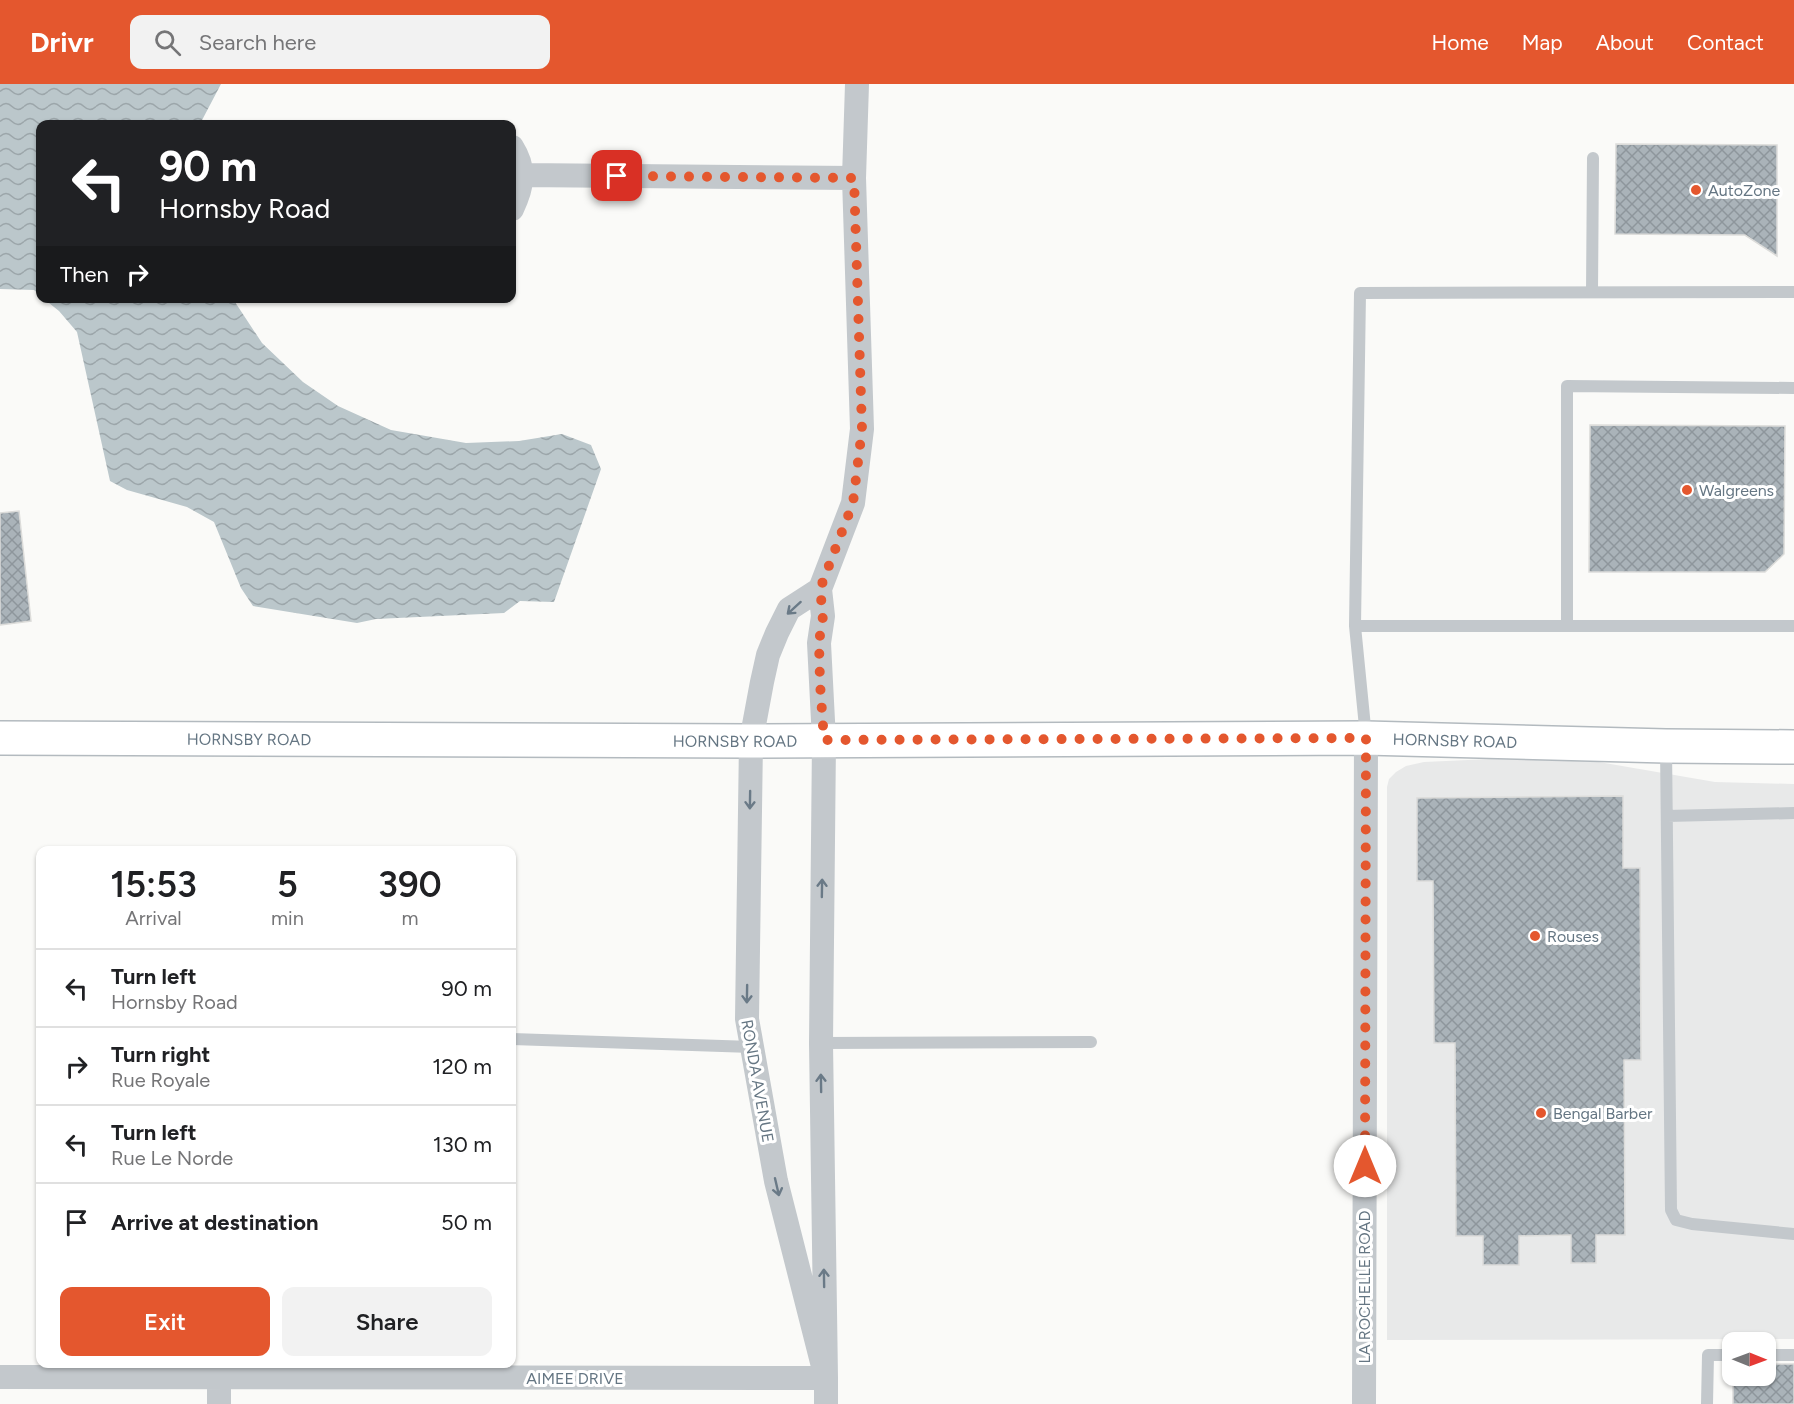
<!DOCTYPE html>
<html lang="en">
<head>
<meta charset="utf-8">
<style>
  :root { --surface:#fff; --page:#f2f2f2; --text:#202124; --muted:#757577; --line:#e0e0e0; --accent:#e4572e }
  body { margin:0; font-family:Figtree,sans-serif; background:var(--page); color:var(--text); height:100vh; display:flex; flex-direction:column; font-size:22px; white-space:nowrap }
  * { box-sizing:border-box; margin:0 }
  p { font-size:20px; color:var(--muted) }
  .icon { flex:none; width:33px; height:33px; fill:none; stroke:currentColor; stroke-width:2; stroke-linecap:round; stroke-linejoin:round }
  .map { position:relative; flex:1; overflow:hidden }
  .side { position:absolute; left:36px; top:762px; width:480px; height:522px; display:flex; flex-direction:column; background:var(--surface); border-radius:12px; box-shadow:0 2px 4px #0004 }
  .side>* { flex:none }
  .hud { position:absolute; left:36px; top:36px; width:480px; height:183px; border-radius:12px; box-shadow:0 2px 4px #0004; background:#202124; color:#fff; overflow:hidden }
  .needle { width:39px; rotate:91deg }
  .buttons { position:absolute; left:1722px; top:1248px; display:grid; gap:12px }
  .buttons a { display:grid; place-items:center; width:54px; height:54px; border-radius:12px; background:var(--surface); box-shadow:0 2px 4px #0004; font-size:30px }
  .pin { position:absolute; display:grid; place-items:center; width:51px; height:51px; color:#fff; margin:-26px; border-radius:12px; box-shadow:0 3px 9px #0006 }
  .me { position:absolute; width:66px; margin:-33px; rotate:0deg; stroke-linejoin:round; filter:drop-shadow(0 0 4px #0008) }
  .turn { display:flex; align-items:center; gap:21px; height:126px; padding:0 24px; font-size:27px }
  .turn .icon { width:78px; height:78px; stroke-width:2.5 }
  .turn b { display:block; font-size:42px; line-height:51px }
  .then { display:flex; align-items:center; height:57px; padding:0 24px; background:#0003; gap:12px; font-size:22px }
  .eta { display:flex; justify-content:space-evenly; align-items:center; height:102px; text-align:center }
  .eta b { font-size:36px; font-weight:600; line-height:42px }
  .button { display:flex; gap:12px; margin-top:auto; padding:12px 24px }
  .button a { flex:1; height:69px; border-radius:12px; background:var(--accent); color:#fff; font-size:24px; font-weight:600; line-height:69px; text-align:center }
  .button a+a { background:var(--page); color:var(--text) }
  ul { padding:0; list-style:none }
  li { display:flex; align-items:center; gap:18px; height:78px; padding:0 24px; border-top:2px solid var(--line) }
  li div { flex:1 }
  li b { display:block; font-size:22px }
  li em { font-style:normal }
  header { display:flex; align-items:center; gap:36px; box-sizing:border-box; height:84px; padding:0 30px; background:var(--accent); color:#fff }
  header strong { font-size:28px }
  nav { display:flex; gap:33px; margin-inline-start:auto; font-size:21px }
  .search { width:420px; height:54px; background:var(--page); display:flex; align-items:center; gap:15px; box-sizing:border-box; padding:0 21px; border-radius:12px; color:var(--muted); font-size:22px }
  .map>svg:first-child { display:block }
  .built { fill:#e8e9e9 }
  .water { fill:url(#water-waves) }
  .building { fill:url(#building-cross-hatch); stroke:#dcdcda; stroke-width:1.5 }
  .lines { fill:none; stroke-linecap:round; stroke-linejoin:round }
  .secondary-casing { stroke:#b3babf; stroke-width:36 }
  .lane { stroke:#c3c8cc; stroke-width:12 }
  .street { stroke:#c3c8cc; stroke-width:24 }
  .secondary { stroke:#fff; stroke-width:33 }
  .oneway { stroke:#6a7a87 }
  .route { stroke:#e4572e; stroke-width:10; stroke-dasharray:0 18 }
  .poi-dot { fill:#e4572e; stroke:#fff; stroke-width:2 }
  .labels { text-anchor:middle; stroke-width:6; stroke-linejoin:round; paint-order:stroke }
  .poi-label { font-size:16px; fill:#657683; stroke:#fff; text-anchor:start }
  .street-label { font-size:16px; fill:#657683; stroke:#fff }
</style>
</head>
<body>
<header>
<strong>Drivr</strong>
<div class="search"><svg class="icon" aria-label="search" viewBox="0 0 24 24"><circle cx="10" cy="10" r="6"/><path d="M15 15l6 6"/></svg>Search here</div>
<nav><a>Home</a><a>Map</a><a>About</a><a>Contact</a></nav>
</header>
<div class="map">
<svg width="1794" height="1320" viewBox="0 0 1794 1320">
  <defs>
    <pattern id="water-waves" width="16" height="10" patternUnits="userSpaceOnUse" patternTransform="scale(1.5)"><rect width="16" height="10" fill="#bbc7cb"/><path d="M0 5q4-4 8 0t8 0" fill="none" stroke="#9ca6aa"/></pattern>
    <pattern id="building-cross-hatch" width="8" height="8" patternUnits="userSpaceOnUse" patternTransform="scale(1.5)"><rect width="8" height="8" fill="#aab3b9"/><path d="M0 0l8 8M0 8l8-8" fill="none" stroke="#8e969c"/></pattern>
  </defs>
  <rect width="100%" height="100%" fill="#fafaf8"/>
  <path class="built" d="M1490,675L1593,677L1715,698L1794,700V1255L1387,1256V703L1389,695L1396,688L1406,682L1424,678Z"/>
  <path class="water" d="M0,0H221L200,40H40V211L34,206L0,205Z
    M44,215H233L262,259L303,298L338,322L391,346L466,359L519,357L562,350L591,361L601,385L554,518L520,517L504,529L376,535L357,539L253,522L241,504L214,438L187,423L127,406L110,397L77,248L59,227Z"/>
  <path class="building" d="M1616,60L1777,61V172L1745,151L1615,150Z
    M1590,341L1785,342L1784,470L1765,488H1589Z
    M19,427L31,537L0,541V429Z
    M1623,712V784H1640L1641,976H1624L1625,1151H1596V1179H1571V1151L1519,1152V1181H1483V1152H1456L1455,959H1434L1433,797H1417V714Z
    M1766,1280H1794V1320H1733V1292H1766Z"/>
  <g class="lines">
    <defs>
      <g id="secondary">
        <path id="s1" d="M0,654L751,657L1366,654L1666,662L1794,663"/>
      </g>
    </defs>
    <use href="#secondary" class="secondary-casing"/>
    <path class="lane" d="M1592,208L1593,74
      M1355,542H1794
      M1567,542V302L1794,304
      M1366,653L1355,542L1360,209L1794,208
      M1666,663L1671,1126L1676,1136L1692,1140L1794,1150
      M1667,732L1794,729
      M512,955L752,963
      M821,959L1091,958
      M1766,1271H1794
      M1707,1320L1708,1271H1732"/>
    <path class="street" d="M512,63C526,85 523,102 512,125
      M522,91L854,94
      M820,505L853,419L862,345L854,94L857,0
      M0,1293L826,1294
      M219,1320V1293
      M826,1320V1294L821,959L824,656L819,559L823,532L820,505L789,525L777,549L768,571L762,598L751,657L747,935L776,1097L826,1294
      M1364,1320L1366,654"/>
    <use href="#secondary" class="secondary"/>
  </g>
  <defs><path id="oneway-shaft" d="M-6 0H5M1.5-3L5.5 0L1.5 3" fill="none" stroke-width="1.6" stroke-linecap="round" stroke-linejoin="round" transform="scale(1.5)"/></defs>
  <g class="oneway">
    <use href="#oneway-shaft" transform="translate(794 524) rotate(138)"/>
    <use href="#oneway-shaft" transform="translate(750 716) rotate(91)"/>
    <use href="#oneway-shaft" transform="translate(822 804) rotate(-89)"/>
    <use href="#oneway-shaft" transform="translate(747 910) rotate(91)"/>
    <use href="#oneway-shaft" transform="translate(821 999) rotate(-91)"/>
    <use href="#oneway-shaft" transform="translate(777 1103) rotate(77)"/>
    <use href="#oneway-shaft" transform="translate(824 1194) rotate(-91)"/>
  </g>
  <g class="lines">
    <path class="route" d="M617,92L854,94L862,345L853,419L820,505L823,532L819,558L820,599L824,656L1366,654L1365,1082"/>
  </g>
  <g class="poi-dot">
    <circle cx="1696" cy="106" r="6"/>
    <circle cx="1687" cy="406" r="6"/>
    <circle cx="1535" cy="852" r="6"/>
    <circle cx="1541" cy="1029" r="6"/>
  </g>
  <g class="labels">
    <g class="poi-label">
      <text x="1708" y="112">AutoZone</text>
      <text x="1699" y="412">Walgreens</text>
      <text x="1547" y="858">Rouses</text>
      <text x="1553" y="1035">Bengal Barber</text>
    </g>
    <g class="street-label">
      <text dy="6" stroke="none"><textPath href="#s1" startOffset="249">HORNSBY ROAD</textPath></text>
      <text dy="6" stroke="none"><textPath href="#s1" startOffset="735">HORNSBY ROAD</textPath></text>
      <text dy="6" stroke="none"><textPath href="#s1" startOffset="1455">HORNSBY ROAD</textPath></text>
      <text transform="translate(758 997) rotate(80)" y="6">RONDA AVENUE</text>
      <text transform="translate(1364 1203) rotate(-90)" y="6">LA ROCHELLE ROAD</text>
      <text x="575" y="1300">AIMEE DRIVE</text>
    </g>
  </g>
</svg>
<div class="buttons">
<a><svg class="needle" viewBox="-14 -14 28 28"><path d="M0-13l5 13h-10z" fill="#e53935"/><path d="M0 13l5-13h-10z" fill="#757577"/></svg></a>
</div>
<div class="pin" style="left:617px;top:92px;background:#d93025"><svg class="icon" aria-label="arrive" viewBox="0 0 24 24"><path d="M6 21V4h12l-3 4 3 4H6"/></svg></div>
<svg class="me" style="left:1365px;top:1082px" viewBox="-20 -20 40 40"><circle r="19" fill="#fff"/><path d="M0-13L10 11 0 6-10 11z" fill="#e4572e"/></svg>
<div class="hud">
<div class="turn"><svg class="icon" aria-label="left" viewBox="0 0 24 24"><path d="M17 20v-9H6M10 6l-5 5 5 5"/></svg><div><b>90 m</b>Hornsby Road</div></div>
<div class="then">Then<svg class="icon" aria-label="right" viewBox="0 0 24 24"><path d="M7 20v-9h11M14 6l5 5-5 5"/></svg></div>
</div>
<section class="side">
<div class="eta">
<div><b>15:53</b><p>Arrival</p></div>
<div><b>5</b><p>min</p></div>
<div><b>390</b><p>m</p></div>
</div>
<ul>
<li><svg class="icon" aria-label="left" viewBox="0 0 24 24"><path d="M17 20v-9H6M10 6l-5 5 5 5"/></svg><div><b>Turn left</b><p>Hornsby Road</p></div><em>90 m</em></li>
<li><svg class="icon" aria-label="right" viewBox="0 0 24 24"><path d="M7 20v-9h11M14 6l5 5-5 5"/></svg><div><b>Turn right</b><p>Rue Royale</p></div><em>120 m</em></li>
<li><svg class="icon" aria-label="left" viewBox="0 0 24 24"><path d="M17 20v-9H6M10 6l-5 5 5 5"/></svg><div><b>Turn left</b><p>Rue Le Norde</p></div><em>130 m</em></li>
<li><svg class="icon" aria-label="arrive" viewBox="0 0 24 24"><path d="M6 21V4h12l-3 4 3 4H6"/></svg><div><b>Arrive at destination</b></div><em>50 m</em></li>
</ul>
<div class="button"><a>Exit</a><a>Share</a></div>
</section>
</div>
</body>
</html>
